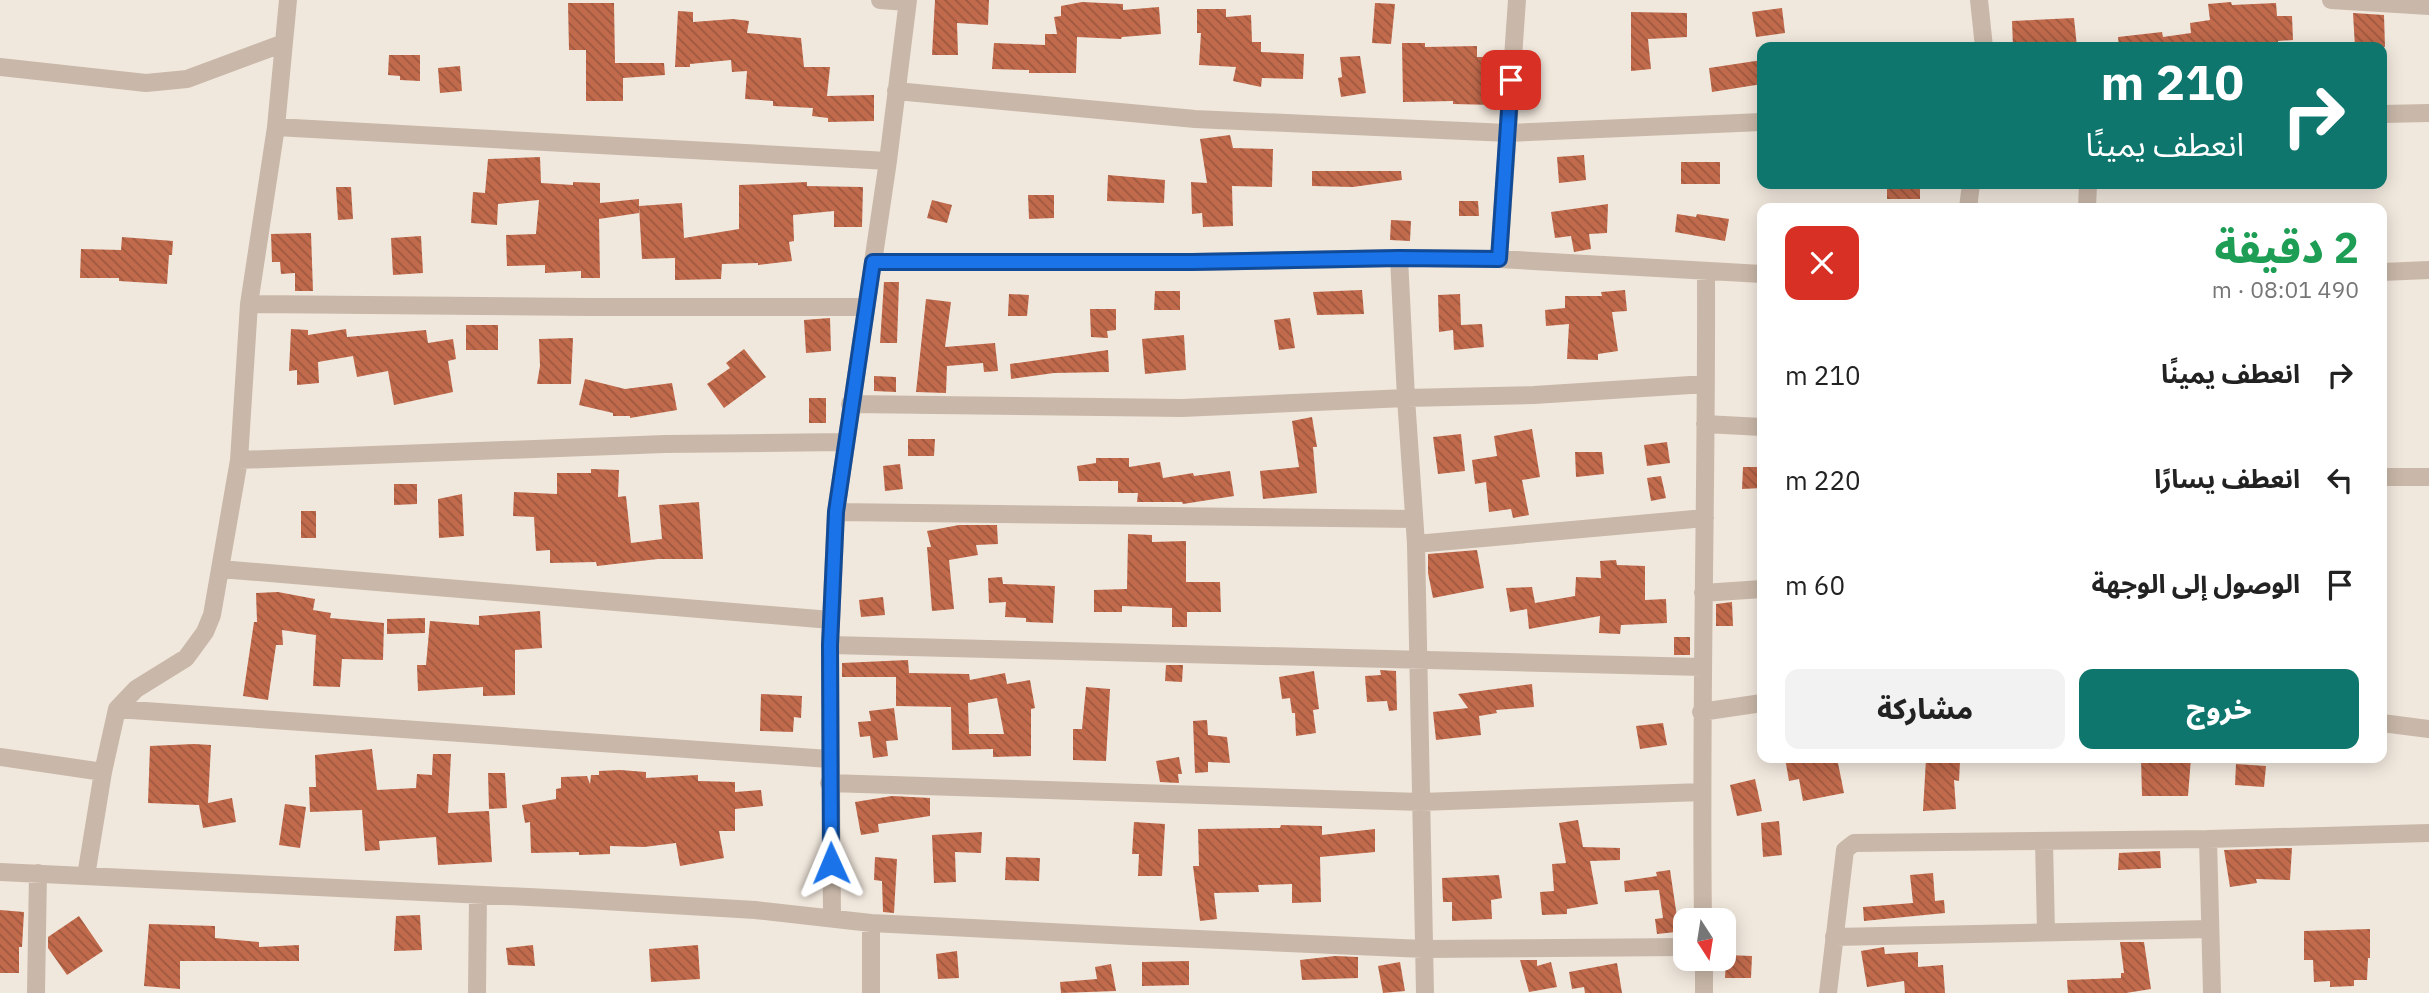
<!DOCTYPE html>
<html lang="ar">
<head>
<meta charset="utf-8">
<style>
  :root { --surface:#fff; --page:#f2f2f2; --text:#222; --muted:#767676; --accent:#0f766e }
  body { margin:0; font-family:"IBM Plex Sans","Noto Sans Arabic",sans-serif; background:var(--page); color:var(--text); direction:rtl; height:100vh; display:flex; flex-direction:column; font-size:26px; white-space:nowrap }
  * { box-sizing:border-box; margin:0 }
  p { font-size:23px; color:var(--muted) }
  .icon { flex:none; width:38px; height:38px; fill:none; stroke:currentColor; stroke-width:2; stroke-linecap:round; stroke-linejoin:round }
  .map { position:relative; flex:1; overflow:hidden; direction:ltr }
  .details { position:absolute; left:1757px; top:203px; width:630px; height:560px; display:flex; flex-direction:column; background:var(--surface); border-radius:14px; box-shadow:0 4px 18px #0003; direction:rtl }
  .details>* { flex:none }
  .guide { position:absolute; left:1757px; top:42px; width:630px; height:147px; border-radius:14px; box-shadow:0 4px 18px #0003; direction:rtl; background:#0f766e; color:#fff; overflow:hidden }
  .needle { width:46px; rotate:168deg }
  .tools { position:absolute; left:1673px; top:908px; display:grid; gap:14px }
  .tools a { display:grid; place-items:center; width:63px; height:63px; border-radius:14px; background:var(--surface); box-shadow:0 4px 18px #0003; font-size:35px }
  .pin { position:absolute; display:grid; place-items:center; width:60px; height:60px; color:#fff; margin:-30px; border-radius:14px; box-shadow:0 4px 10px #0006 }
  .me { position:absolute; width:77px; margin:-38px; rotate:359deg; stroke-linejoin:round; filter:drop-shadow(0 0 5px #0008) }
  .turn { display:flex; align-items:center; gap:24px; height:147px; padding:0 28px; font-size:32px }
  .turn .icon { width:91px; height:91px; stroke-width:2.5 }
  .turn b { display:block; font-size:49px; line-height:60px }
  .round { display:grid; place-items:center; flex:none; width:74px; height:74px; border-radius:14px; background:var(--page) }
  .overview { display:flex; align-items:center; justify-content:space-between; height:119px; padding:0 28px }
  h1 { font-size:42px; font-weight:800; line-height:52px; color:#1e9e55 }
  .button { display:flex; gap:14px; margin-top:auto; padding:14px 28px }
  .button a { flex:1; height:80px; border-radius:14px; background:var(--accent); color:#fff; font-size:28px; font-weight:800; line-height:80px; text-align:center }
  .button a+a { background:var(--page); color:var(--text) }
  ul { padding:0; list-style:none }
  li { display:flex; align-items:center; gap:21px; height:105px; padding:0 28px }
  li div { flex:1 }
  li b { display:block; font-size:26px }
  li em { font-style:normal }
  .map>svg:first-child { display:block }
  .building { fill:url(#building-back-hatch); fill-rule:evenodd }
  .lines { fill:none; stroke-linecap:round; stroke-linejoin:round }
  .street { stroke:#c9b8a9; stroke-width:18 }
  .route-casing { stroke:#114b97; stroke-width:18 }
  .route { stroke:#1a73e8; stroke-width:12 }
</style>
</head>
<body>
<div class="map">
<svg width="2429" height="993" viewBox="0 0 2429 993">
  <defs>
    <pattern id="building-back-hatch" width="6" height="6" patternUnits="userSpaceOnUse" patternTransform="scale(1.75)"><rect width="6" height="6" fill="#c16a4c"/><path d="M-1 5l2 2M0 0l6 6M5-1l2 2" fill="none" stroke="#9e583f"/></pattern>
  </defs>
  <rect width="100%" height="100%" fill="#f1e8dd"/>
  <path class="building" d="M935,0H989L988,25L957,23L958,55H932Z
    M1082,2L1123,4V10L1159,7L1161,34L1122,37L1121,39L1077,37L1076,73H1029V70L992,69L994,43L1045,45V34H1057L1054,17L1061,16V6Z
    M2231,2L2232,5L2276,3L2277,16H2292L2293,40L2278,41V47H2119L2118,37L2162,32L2163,37L2191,33L2190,23L2210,20L2208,4Z
    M568,3H614L615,63H664L665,75L623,78V101H586V50H569Z
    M1375,3L1395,4L1391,44L1372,43Z
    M1782,8L1785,33L1756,37L1752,12Z
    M1197,9H1226V17L1251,15L1252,42H1261V52L1304,54L1303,79L1262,78L1261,87L1233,81L1236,67L1199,65L1201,33H1197Z
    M678,11L693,12V22L733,19L749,21L747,33L801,38L804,67H830L827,96L874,95V121L828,122V118L812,116L813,108L773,106V101L745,99L747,71L732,72L731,60L690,64V67H675Z
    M1631,12L1687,13V37L1648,39L1651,69L1631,71Z
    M2353,13L2384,15L2385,47H2355Z
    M2074,18L2077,47H2013L2012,21Z
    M1402,43H1425V47L1477,46V57H1497L1495,105L1453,104V101L1403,102Z
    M389,55H420V81L400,80V76L388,75Z
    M1360,56L1366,93L1341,97L1338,78L1342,77L1340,57Z
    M1762,60V84L1712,92L1709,68Z
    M460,66L462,91L440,93L438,68Z
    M1230,135L1233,148L1273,149L1272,187L1232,186L1233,226L1203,227L1202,213L1192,214L1191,182L1207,183L1200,139Z
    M1584,155L1586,180L1559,183L1557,157Z
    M540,157L541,183L573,185V182L600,183V203L639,199V213L599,219L600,278H581V271L545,273V265L507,266L506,235L536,234L539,200L498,204L497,225L471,223L473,192L485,193L488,159Z
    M1681,162H1720V184H1681Z
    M1312,171H1401L1402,180L1353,187L1312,186Z
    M1108,175L1165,180L1164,203L1107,201Z
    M807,182V186L863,187L862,227H834V211L793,215L794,241L789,242L792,261L758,265V263L722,264L721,279L675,280V258L642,259L639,206L682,203L684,238L739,229V185Z
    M1887,184H1920V199H1887Z
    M336,187H351L353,219L338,220Z
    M1028,195H1054V218L1029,219Z
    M932,200L952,205L947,223L927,218Z
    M1459,201H1478L1479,216H1459Z
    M1608,204L1607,233L1589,234L1591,249L1574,252L1571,236L1555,238L1551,212Z
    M1677,214L1696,217L1697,214L1729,219L1725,241L1675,232Z
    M1391,220L1411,221L1410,241L1390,240Z
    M311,233L313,291H295V273L281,274L280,262H272L271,234Z
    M421,236L423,273L393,275L391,238Z
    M122,237L173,241L172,255H169L167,284L119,281V278H80L81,249L121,250Z
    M884,282H899L897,343H880Z
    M1362,290L1364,314L1317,315L1313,292Z
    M1625,290L1627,311L1612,312L1618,351L1598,354V360L1567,359L1569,324L1546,326L1545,310L1565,308V296H1602L1601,292Z
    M1155,291H1180V310H1154Z
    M1009,294L1029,295L1027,316H1008Z
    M1460,294L1461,325L1482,324L1484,347L1454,350L1453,330L1439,332L1438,295Z
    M926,299L951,302L945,347L995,343L998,371L984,372L983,363L947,366L946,393L916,392Z
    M1090,309H1116V330L1107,331L1108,338L1091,337Z
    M830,318L831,351L806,353L804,320Z
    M1290,318L1295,348L1279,350L1274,320Z
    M466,325H498V350H466Z
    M291,329L308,330V335L346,329L347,337L426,330L428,343L453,339L456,359L448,361L453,392L394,405L388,371L357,377L353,356L318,362L319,383L297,385V370L289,371Z
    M1184,335L1186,370L1145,374L1142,339Z
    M573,338L571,384H537L540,366L539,339Z
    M744,349L766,377L724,408L707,384L730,368L726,363Z
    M1108,350L1109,372L1054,373L1011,379L1010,364Z
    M874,376L896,377V392L874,391Z
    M585,379L625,389L672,383L677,410L630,418V416H613V413L579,405Z
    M809,398H826V423H809Z
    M1312,417L1317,447H1313L1317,493L1263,499L1260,471L1299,467L1292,421Z
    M1532,429L1540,477L1522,480L1529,515L1513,518L1511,509L1489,512L1486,482L1475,484L1472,460L1497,456L1494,436Z
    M1461,434L1465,471L1438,474L1433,437Z
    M908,439H935L934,456H908Z
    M1667,442L1670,463L1647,466L1644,445Z
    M1575,452H1602L1604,474L1576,477Z
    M1096,458H1129V467L1160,462L1163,478L1193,473L1194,476L1230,471L1234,496L1183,504L1182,502H1137L1138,493H1118V481H1079L1077,466L1096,463Z
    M900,464L903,489L885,491L883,466Z
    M1743,467H1762V488L1742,489Z
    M591,469L619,470L618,497L626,496L631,543L662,539L659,505L699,502L703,559H658L597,566L596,562L550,563V550L536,551L534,517L513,516L514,492L557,494V473H591Z
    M1661,476L1666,498L1651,501L1647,478Z
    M394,484H417V504L394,505Z
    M462,494L464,536L439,538L438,499Z
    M301,511H316V538H301Z
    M959,525H997L998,544L976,545L978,555L949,560L954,609L932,611L927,547H931L927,531Z
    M1128,534L1152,535V542L1186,541V582H1220L1221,612H1187V627H1172V608L1122,606V612H1094V590L1127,589Z
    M1477,550L1484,588L1433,598L1428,573V554Z
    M1616,560L1617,565L1645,566V600L1666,599L1667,623L1621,625L1620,634L1599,633L1600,616L1529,629L1527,609L1510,612L1506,588L1532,587L1535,603L1575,596L1576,577L1601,578L1600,561Z
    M1002,577L1003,584L1055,586L1053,623L1026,622V618L1005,617L1006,602L989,603L988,578Z
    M278,592L315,599L313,610L331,613L330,618L384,623L383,660L342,659L340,687L313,686L316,635L282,630L283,645H276L268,700L243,696L254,622H257L256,593Z
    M883,597L885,615L861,617L859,600Z
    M1732,602L1733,626H1716V604Z
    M540,611L542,648L515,650V695L483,696V687L418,691L417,665H426L430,621L479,625V616Z
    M425,618V633L387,634V619Z
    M1674,637H1690V655H1674Z
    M908,660L909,673L969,674L970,680L1005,673L1007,684L1030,680L1035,708L1031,709V756L993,757V749L952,750L951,707L896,706V677H842V663ZM997,698L1004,734H969L968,703Z
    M1166,665H1183L1182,682L1165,681Z
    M1380,670L1396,671L1397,710L1389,711L1387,701L1367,702L1365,676L1381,675Z
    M1314,671L1319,709L1313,710L1316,733L1296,736L1295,713H1292L1290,698L1282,699L1279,677Z
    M1532,684L1534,707L1496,710L1497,713L1479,716L1481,735L1436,740L1433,712L1468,708L1458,694Z
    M1086,687L1110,689L1106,761L1073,760V729H1082Z
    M761,694L802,696L801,718L794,717L793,732L760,731Z
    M894,708L898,740L886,741L888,756L873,758L870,736L860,737L858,722L871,721L869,711Z
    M1207,720L1208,735L1227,737L1230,763L1208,762V772L1195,773L1193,721Z
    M1663,723L1667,745L1640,749L1636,726Z
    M194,744L211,745L208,803L232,798L236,822L203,828L199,805L148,803L150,746Z
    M372,749L377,790L416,788L417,774L432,775L433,754H451L448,813L489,811L492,862L438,865L436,837L379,841L380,850L365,851L362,810L310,812L309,787H316L315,755Z
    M1179,757L1182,774H1178L1179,783L1160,782L1156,761Z
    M1785,758H1837L1844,793L1803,801L1799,779L1789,781Z
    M2141,758H2191L2188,796H2142Z
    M1926,759L1960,761L1959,781L1954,780L1956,809L1923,811Z
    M2236,764L2266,766L2264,787L2235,785Z
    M620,770L646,772V778L698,775V781L735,782V792L761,790L763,806L735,809V831H719L724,858L680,866L676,843L644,847L610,846V854L579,855V852L531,853L530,822L525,823L522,805L556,799V789L561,788V777L587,776L590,784L591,775H599V771Z
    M488,773H505L507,808L489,809Z
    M1755,779L1762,811L1737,816L1730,785Z
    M892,796L930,798V816L878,824L879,832L861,835L855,802Z
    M285,804L306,807L300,848L279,845Z
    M1578,820L1583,847L1620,848V860L1590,861L1598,904L1567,909V914L1542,915L1540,892L1554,891L1552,864L1566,863L1559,823Z
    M1779,821L1782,855L1763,857L1761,823Z
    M1134,822L1165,824L1162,876H1138L1139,854H1132Z
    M1281,825L1322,826V835L1375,829V852L1320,857L1321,902L1292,903V884L1258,885L1259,892L1214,893L1217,919L1200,921L1193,866H1199L1198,829L1280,828Z
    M982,832L981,853L955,852L956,882L934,883L932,835Z
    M2292,848L2290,880L2256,879L2257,883L2230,887L2224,850Z
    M2160,851L2161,868L2118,870L2119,853Z
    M875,857L897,859L894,913L883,912L882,881L874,880Z
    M1006,857L1040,858L1039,881L1005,880Z
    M1670,870L1677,917L1685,916V931L1657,934L1655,919L1663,918L1659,890L1625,892L1624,881L1657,876L1656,872Z
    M1933,873L1935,901L1944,900L1945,913L1864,921L1863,907L1913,903L1910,875Z
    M1499,875L1502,898L1491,900L1492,919L1452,921V902H1443L1442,878Z
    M0,910L24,912L22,947H19V973H0Z
    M420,915L422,950L394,951L396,916Z
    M79,916L103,951L67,975L48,948V937Z
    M149,924L215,926V938L259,942V947L299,945V961H180V989L144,986Z
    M2370,929V958H2368L2367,980H2354V986L2330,987V981L2314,982L2313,960H2304V931Z
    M2120,942H2144L2151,989L2126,993H2068L2067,980L2121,978V973H2124Z
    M533,945L535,966L508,965L506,948Z
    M698,945L700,979L651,982L649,949Z
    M1884,947L1885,954L1918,952V967L1943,965L1945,993H1905L1904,981L1867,987L1861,951Z
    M957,951L959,978L938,979L936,954Z
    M1726,955L1752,956L1751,978H1725Z
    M1335,956L1358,957V978L1302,980L1300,960Z
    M1520,960H1537V966L1551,962L1557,987L1529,992Z
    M1189,961V985L1142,986V962Z
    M1400,962L1405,991L1383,993L1378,966Z
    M1617,963L1622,993H1585L1584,987L1572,989L1569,972Z
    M1111,964L1116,991L1061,993L1060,982L1097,979L1095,967Z"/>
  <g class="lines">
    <path class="street" d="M880,0L907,2
      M1979,0L1984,47
      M2331,0L2429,6
      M0,67L146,83L187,79L284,43
      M896,91L1195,119L1508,133L1762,122
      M2382,114L2429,113
      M276,127L888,161
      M1968,208L1971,184
      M2087,208L2088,184
      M1399,258L1406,398L1416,544L1425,993
      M1499,259L1517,0
      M873,262H1192L1399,258L1499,259L1762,274
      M2382,272L2429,270
      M249,304L590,307H865
      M850,404L1182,408L1406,398L1534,395L1706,384
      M1705,424L1762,427
      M239,460L665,444L845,442
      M2382,477H2429
      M836,512L1414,519
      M1416,544L1705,518
      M220,569L831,620
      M1703,593L1762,589
      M830,645L1702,667
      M117,709L829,759
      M1701,712L1762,703
      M2382,723L2429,729
      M0,757L103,772
      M829,783L1421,802L1702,792
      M2208,839L2212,993
      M2044,841L2046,932
      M0,872L570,899L755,910L871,923L1130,936L1424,949L1685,947
      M86,876L103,772L117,709L136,689L186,658L205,632L212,615L239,460L249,304L276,127L288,0
      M832,917L830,645L836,512L888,161L908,0
      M1703,920C1700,704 1707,488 1706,272
      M1834,937L2210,929
      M36,993L38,873
      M477,993L478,895
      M871,993V923
      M1704,993V959
      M1828,993L1845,850L1854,843L2208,839L2429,833"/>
  </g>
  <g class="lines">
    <defs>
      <path id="route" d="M831,863L830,645L836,512L873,262H1192L1399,258L1499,259L1511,80"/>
    </defs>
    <use href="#route" class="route-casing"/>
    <use href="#route" class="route"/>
  </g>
</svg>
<div class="tools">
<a><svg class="needle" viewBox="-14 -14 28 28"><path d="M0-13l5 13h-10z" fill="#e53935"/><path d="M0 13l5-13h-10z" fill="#767676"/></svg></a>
</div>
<div class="pin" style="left:1511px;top:80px;background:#d93025"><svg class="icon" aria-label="arrive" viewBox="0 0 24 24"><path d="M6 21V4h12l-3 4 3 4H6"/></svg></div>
<svg class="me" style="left:831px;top:863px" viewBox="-20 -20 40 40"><path d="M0-17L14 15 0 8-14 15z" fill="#1a73e8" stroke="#fff" stroke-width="4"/></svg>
<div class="guide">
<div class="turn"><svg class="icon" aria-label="right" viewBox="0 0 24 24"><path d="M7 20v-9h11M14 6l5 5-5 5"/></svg><div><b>210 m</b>انعطف يمينًا</div></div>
</div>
<section class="details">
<div class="overview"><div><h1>2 دقيقة</h1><p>490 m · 08:01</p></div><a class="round" style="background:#d93025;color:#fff"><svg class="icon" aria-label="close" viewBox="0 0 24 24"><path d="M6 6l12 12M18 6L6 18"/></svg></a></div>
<ul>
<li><svg class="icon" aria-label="right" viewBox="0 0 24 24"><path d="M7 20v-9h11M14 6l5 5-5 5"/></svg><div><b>انعطف يمينًا</b></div><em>210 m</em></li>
<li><svg class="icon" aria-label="left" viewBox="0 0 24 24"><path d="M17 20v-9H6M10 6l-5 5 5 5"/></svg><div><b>انعطف يسارًا</b></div><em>220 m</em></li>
<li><svg class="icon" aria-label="arrive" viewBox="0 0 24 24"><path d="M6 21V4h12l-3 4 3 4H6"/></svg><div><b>الوصول إلى الوجهة</b></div><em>60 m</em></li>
</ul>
<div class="button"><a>خروج</a><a>مشاركة</a></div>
</section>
</div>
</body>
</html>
